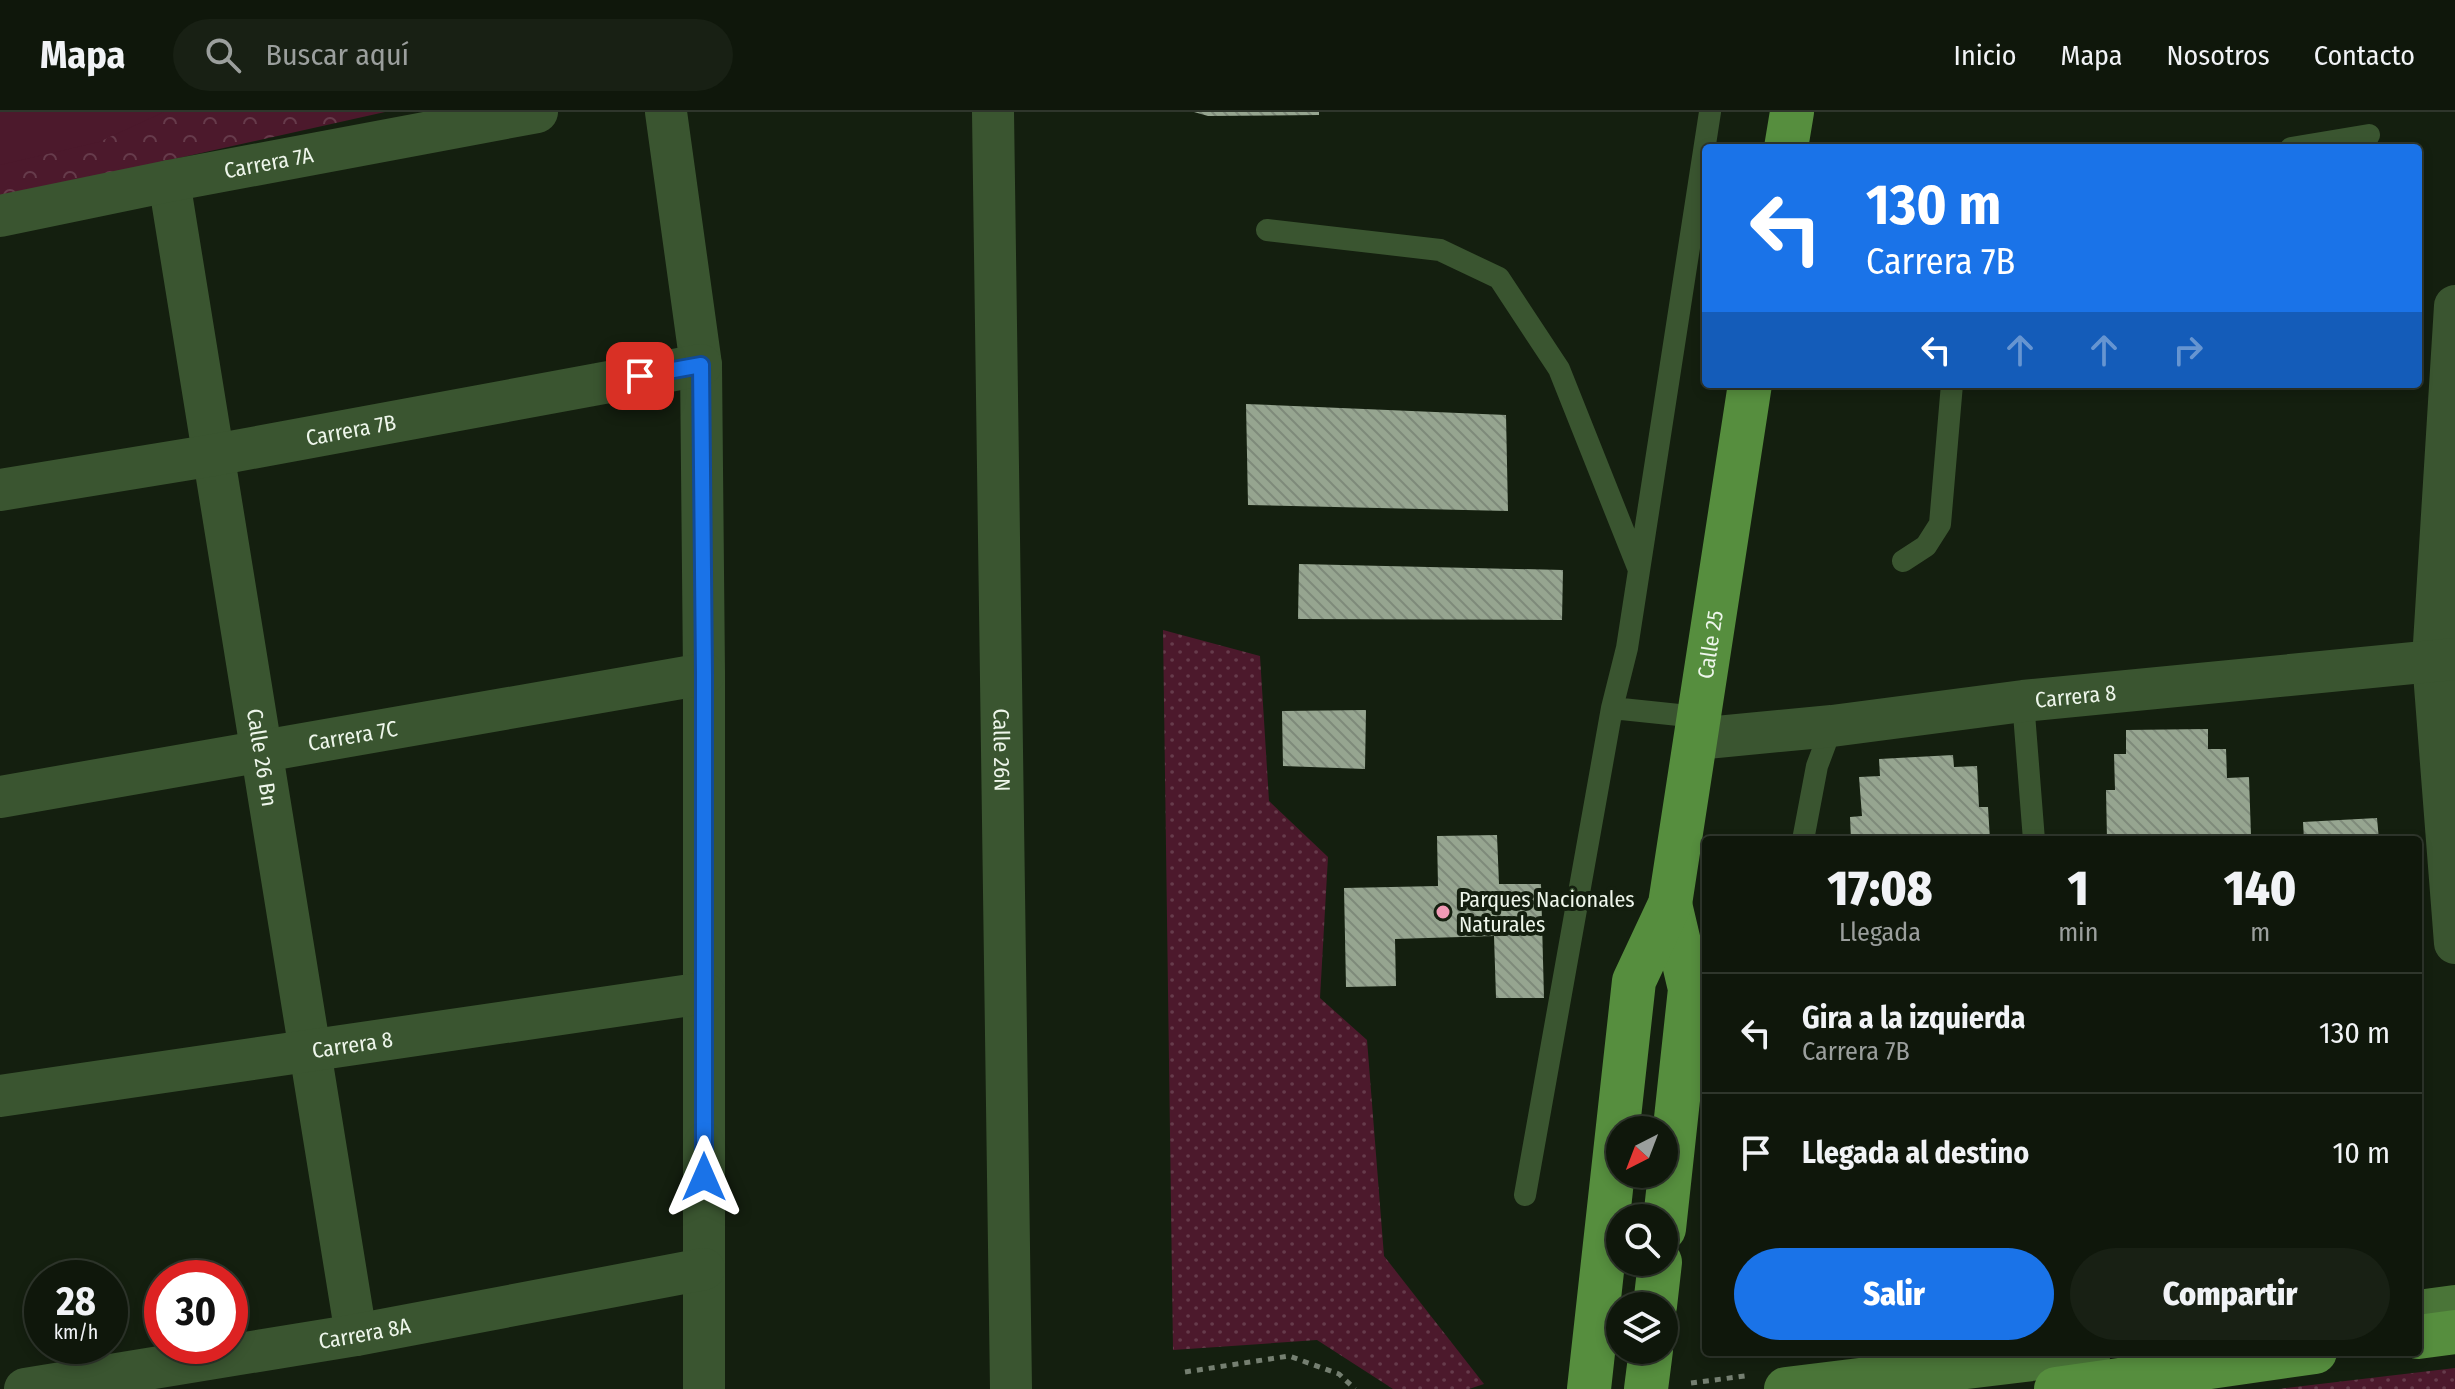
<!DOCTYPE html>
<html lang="es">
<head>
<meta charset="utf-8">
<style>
  :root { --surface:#0f170b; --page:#182014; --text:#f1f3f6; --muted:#9b9f9d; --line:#2f362c; --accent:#1a73e8 }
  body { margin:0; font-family:"Fira Sans Condensed",sans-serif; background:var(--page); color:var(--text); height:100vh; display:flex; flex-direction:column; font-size:30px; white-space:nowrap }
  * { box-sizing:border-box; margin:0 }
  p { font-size:26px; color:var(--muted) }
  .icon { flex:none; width:44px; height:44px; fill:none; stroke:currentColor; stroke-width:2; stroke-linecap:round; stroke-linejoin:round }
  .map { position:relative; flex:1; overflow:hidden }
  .sheet { position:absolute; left:1702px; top:724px; width:720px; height:520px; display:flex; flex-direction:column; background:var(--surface); border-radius:8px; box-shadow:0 4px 12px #0003,0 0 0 2px var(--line) }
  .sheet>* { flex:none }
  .guide { position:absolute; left:1702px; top:32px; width:720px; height:244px; border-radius:8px; box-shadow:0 4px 12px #0003,0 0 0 2px var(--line); background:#1a73e8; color:#fff; overflow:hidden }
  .needle { width:52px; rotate:222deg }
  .controls { position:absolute; left:1606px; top:1004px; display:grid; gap:16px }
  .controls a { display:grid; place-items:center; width:72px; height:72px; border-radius:50%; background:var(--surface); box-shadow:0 4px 12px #0003,0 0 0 2px var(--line); font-size:40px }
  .speed { position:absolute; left:24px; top:1148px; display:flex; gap:16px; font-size:40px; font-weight:700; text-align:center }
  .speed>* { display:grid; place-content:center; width:104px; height:104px; border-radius:50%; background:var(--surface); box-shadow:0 4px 12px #0003,0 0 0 2px var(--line); line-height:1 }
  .speed small { font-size:20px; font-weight:400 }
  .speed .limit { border:12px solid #d22; background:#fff; color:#111 }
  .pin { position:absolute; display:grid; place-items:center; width:68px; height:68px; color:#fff; margin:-34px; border-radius:16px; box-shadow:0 4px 12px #0006 }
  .me { position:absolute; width:88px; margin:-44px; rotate:0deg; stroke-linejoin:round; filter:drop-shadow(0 0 6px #0008) }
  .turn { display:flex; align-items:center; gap:28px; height:168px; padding:0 32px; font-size:36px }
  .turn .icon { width:104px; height:104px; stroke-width:2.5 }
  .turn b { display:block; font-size:56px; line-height:68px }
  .lanes { display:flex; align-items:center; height:76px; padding:0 32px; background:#0003; justify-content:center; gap:40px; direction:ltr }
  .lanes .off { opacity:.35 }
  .eta { display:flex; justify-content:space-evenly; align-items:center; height:136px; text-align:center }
  .eta b { font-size:48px; font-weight:800; line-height:56px }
  .cta { display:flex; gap:16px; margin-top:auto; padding:16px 32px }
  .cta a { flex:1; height:92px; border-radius:48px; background:var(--accent); color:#fff; font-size:32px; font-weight:800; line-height:92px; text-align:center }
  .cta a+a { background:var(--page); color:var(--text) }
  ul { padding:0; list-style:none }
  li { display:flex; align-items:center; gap:24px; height:120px; padding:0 32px; border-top:2px solid var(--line) }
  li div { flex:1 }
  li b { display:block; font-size:30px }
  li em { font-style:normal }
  header { display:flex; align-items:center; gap:48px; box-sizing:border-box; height:112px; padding:0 40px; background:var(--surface); border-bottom:2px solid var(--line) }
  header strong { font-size:38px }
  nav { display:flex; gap:44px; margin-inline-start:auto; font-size:28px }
  .search { width:560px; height:72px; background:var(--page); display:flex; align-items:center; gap:20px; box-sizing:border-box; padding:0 28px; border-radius:44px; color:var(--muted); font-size:30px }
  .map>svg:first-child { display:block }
  .grass { fill:url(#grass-dots) }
  .park { fill:url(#park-crowns) }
  .garden { fill:#4c192c }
  .building { fill:url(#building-back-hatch) }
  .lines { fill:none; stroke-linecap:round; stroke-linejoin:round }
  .path { stroke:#757f71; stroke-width:5; stroke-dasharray:6 6; stroke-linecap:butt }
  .lane { stroke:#3a5530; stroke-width:22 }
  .street { stroke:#3a5530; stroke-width:42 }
  .secondary { stroke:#4a7538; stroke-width:44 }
  .primary { stroke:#568e3e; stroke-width:44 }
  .route-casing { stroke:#114b97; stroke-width:20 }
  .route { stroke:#1a73e8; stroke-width:14 }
  .poi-dot { fill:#f09ab5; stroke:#141f0f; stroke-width:3 }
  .labels { text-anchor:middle; stroke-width:8; stroke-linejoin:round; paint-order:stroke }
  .street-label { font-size:22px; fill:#eef6eb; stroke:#141f0f }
  .poi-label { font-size:22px; fill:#eef6eb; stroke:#141f0f; text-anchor:start }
</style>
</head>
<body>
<header>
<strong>Mapa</strong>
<div class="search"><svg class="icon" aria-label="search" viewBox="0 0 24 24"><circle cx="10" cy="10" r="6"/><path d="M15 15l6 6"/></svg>Buscar aquí</div>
<nav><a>Inicio</a><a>Mapa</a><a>Nosotros</a><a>Contacto</a></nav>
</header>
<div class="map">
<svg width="2455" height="1277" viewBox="0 0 2455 1277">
  <defs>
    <pattern id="grass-dots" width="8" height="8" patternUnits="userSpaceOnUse" patternTransform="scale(2)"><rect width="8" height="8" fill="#4c192c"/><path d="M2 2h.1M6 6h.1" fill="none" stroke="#663b4b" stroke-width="1.8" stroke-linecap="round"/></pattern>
    <pattern id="park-crowns" width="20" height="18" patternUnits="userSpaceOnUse" patternTransform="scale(2)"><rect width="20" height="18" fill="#4c192c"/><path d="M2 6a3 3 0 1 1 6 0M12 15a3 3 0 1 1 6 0" fill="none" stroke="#663b4b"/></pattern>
    <pattern id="building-back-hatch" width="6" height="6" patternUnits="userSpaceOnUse" patternTransform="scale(2)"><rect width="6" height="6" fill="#96a590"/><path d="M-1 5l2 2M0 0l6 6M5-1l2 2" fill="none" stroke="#7e8a7a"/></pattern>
  </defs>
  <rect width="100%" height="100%" fill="#141f0f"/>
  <path class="grass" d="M1163,518L1260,544L1269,689L1328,745L1320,886L1367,928L1384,1144L1484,1272L1469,1277H1393L1317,1228L1173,1238Z
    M2455,1256V1277H2278Z"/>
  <path class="park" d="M0,0H385L0,86Z"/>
  <path class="garden" d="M0,0H164L99,30L0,53Z"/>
  <path class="building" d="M1194,0H1319V3L1208,4Z
    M1246,292L1506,303L1508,399L1248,393Z
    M1299,452L1563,458L1562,508L1298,507Z
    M1366,598L1365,657L1283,654L1282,599Z
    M2208,617V637H2226L2227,666L2249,665L2251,724H2238V728H2107L2106,678H2115L2114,642H2126V618Z
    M1953,643L1954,655L1977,654L1979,695H1988L1990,728H1851L1850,705L1862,704L1859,665L1880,664L1879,647Z
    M2377,706L2379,728H2304L2303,710Z
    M1497,723L1499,772H1541L1544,886H1496L1494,824L1395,827L1396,874L1346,875L1344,776L1438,774L1437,724Z
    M2418,780H2420L2423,824H2418Z"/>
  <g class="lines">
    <path class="path" d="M1185,1260L1289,1244L1339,1262L1355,1277
      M1691,1271L1745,1264"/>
    <path class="lane" d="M2291,36L2369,23
      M1267,118L1440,138L1499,166L1559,257L1639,458
      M1903,449L1926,434L1940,412L1952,272
      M2023,589L2034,728
      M1698,605L1612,596L1627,536L1710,0
      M1803,728L1817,654L1832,614
      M1525,1083L1612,596"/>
    <g class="street">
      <path d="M666,0L701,253L704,562V1277"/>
      <path id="s1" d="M993,0L1011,1277"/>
      <path id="s2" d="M169,69L356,1223"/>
      <path id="s3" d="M0,104L169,69L537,0"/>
      <path d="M2455,194L2433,548L2455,831"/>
      <path id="s4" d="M0,378L214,343L701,253"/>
      <path id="s5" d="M1696,627L1832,614L2023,589L2455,547"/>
      <path id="s6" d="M0,685L704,562"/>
      <path id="s7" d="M0,984L704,881"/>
      <path id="s8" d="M25,1277L356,1223L704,1157"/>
    </g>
    <path class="secondary" d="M2418,1200L2455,1195
      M1786,1277L2089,1240"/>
    <g class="primary">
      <path d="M1786,36L1792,0"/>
      <path d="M1664,1117L1690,877L1670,792"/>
      <path d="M1655,1194L1660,1150"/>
      <path d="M2418,1225L2455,1220"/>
      <path id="s9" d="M1589,1277L1634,869L1670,792L1750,272"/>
      <path d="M1646,1277L1651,1238"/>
      <path d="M2056,1277L2315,1240"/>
    </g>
  </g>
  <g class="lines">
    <defs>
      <path id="route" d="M640,264L701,253L704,562V1065"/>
    </defs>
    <use href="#route" class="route-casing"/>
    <use href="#route" class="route"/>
  </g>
  <circle class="poi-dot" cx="1443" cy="800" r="8"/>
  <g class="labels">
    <g class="street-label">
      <text dy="8" stroke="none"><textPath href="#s3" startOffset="274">Carrera 7A</textPath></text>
      <text dy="8" stroke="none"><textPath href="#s4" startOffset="356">Carrera 7B</textPath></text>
      <text dy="8" stroke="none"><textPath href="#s9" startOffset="758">Calle 25</textPath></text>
      <text dy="8" stroke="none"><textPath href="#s5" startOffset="382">Carrera 8</textPath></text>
      <text dy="8" stroke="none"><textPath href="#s6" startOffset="358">Carrera 7C</textPath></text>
      <text dy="8" stroke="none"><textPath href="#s1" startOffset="638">Calle 26N</textPath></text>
      <text dy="8" stroke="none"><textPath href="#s2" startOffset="584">Calle 26 Bn</textPath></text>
      <text dy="8" stroke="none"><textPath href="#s7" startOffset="356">Carrera 8</textPath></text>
      <text dy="8" stroke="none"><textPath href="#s8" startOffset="344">Carrera 8A</textPath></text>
    </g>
    <g class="poi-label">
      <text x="1459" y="795">Parques Nacionales<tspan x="1459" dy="25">Naturales</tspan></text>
    </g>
  </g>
</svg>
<div class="controls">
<a><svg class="needle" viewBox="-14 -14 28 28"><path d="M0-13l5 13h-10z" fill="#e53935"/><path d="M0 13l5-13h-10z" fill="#9b9f9d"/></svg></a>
<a><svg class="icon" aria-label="search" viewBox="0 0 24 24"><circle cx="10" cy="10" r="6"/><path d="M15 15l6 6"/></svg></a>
<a><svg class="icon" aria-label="layers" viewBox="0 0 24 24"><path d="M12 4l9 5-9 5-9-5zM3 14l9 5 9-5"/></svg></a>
</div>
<div class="speed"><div>28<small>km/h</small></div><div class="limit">30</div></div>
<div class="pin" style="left:640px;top:264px;background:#d93025"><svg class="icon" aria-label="arrive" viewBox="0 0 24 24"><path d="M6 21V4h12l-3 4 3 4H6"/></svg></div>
<svg class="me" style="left:704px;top:1065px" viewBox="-20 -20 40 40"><path d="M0-17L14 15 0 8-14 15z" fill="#1a73e8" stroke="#fff" stroke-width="4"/></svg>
<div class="guide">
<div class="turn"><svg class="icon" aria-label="left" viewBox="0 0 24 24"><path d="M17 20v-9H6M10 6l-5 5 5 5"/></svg><div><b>130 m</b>Carrera 7B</div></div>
<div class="lanes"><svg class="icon" aria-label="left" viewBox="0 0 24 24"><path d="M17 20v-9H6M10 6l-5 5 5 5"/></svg><svg class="icon off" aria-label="ahead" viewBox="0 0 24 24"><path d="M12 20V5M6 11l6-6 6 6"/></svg><svg class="icon off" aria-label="ahead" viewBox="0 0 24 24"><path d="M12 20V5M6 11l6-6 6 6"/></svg><svg class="icon off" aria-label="right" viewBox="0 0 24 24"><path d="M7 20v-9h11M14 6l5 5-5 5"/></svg></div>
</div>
<section class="sheet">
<div class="eta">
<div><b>17:08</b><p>Llegada</p></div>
<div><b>1</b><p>min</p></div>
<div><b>140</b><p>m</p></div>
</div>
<ul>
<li><svg class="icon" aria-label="left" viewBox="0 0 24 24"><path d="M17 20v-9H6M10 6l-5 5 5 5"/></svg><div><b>Gira a la izquierda</b><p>Carrera 7B</p></div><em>130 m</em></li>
<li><svg class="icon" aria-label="arrive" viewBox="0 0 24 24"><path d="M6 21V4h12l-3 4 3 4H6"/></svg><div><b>Llegada al destino</b></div><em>10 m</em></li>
</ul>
<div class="cta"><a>Salir</a><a>Compartir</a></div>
</section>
</div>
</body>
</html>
